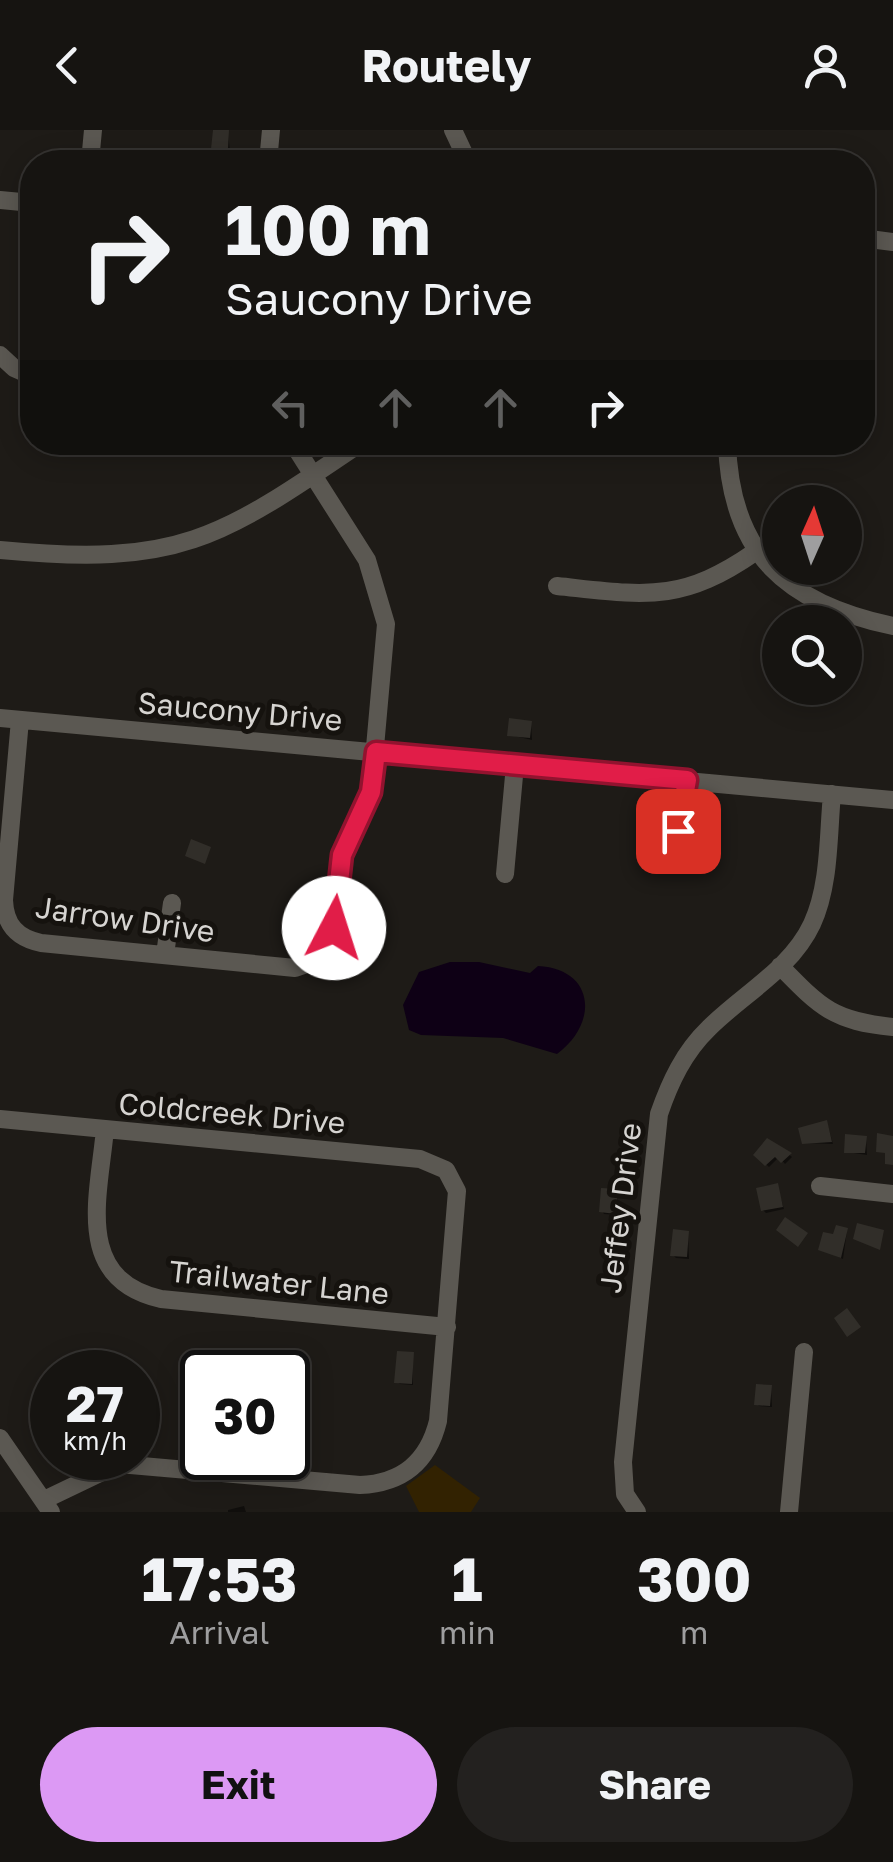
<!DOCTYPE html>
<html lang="en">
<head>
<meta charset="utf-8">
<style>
  :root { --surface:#161411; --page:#23211f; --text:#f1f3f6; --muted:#9e9e9f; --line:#353331; --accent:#dc99f4 }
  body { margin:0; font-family:"Golos Text",sans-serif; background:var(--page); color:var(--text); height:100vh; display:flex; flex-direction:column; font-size:38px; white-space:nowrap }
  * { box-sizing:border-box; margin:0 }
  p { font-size:32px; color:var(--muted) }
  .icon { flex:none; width:55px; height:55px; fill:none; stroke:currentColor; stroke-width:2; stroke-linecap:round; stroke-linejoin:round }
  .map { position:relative; height:1382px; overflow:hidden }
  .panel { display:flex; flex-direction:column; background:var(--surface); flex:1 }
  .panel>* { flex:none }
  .guide { position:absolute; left:20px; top:20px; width:855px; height:305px; border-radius:40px; box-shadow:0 5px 25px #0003,0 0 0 2px var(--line); background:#161411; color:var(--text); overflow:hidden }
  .needle { width:65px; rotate:3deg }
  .tools { position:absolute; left:762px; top:355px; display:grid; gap:20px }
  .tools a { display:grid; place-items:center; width:100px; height:100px; border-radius:50%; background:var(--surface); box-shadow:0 5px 25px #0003,0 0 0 2px var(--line); font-size:50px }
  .speed { position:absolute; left:30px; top:1220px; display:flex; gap:20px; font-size:50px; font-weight:700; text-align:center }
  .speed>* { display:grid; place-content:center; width:130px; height:130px; border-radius:50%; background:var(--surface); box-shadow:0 5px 25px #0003,0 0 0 2px var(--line); line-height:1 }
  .speed small { font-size:25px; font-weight:400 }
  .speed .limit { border:5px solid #111; border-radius:15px; background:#fff; color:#111 }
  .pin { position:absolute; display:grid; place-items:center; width:85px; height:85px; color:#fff; margin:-42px; border-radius:20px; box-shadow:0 5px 15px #0006 }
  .me { position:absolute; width:110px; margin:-55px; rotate:5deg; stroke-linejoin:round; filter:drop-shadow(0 0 8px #0008) }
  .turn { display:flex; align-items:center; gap:35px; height:210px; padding:0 40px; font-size:45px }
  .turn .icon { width:130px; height:130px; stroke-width:2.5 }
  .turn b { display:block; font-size:70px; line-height:85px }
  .lanes { display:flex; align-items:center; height:95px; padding:0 40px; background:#0003; justify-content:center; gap:50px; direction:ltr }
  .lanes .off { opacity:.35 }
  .eta { display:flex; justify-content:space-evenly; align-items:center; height:170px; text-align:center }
  .eta b { font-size:60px; font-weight:700; line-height:70px }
  .button { display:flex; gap:20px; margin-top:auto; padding:20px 40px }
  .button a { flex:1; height:115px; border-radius:60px; background:var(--accent); color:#111; font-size:40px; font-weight:700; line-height:115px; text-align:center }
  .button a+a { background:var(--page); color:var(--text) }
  header { display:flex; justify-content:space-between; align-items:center; height:130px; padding:0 40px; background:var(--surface); font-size:45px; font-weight:700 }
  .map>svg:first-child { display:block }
  .green { fill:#322201 }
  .water { fill:#0e0015 }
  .shadow { fill:#0007 }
  .building { fill:#312e29 }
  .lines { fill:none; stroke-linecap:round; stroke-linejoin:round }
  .minor { stroke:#5b5852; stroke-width:18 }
  .route-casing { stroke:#92132f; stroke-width:25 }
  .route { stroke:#e11d48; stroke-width:18 }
  .labels { text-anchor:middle; stroke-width:10; stroke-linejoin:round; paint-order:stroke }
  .street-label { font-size:30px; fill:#d6d4d1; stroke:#15120e }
</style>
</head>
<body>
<header><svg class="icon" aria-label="back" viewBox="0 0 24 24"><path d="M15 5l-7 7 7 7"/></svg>Routely<svg class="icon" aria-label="person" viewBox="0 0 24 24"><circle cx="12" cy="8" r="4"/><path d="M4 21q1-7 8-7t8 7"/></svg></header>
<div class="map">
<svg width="893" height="1382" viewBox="0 0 893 1382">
  <rect width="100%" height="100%" fill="#1e1b17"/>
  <path class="green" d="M435,1335L480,1368L471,1382H419L406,1356Z"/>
  <path class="water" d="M450,832H479L530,843L538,836C595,839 599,893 557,924L503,908L421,905L409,900L403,875L419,842Z"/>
  <path class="shadow" d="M228,2L230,22L217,21L214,18Z
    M531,593L532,610L510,605Z
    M827,993L833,1014L804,1013Z
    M866,1009L867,1025L847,1022Z
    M781,1018L792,1027L785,1034L779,1027L769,1037L756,1025Z
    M777,1056L784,1079L766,1083L763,1080Z
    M617,1061L618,1085L604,1084L602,1081Z
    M847,1101L843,1129L821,1119L835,1107Z
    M688,1103L689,1129L676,1128L673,1125Z
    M413,1225V1255L400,1254L397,1252Z
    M771,1258L772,1277L759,1276L757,1274Z
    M244,1376L246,1382H228V1380Z"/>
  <path class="building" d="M213,0H229L228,20L211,19Z
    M509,588L532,591L530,608L507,606Z
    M191,709L211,717L205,734L185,726Z
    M827,990L832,1012L802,1014L798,998Z
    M877,1003L893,1006V1035L885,1034V1023L876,1022Z
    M845,1004L867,1006L865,1023H844Z
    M767,1008L792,1023L781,1033L775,1027L765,1036L753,1025Z
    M778,1053L783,1077L761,1081L756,1058Z
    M601,1058L618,1059L616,1084L599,1082Z
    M785,1087L808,1103L798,1117L776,1100Z
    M857,1093L884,1100L880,1120L853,1109Z
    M836,1095L848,1098L841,1128L818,1120L823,1102L833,1104Z
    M673,1099L689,1101L687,1127L670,1126Z
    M847,1178L861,1197L847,1207L834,1188Z
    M397,1221L414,1222L412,1254L394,1253Z
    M756,1254L772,1255L770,1276L754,1275Z"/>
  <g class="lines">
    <path class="minor" d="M453,0L468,32
      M90,32L93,0
      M268,32L271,0
      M0,70L32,73
      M862,108L893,112
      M0,225L14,238L32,246
      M727,312C730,424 787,474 893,496
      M0,420C179,437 218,410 362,312
      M557,456C644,465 680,474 755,422
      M0,588L893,670
      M20,590L4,770C5,795 17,808 41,813L295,838L321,829L333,808L342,725L371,662L386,494L367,430L292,312
      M665,717L679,701L687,650
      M505,744L515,635
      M165,825L172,773
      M780,836C821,878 833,891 893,897
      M0,989L420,1029L446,1040L457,1061L438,1291C428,1332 402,1353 360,1355L119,1334L46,1369
      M105,999C99,1066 73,1149 161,1169L447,1197
      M820,1056L893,1064
      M0,1308L51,1382
      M637,1382L625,1364L623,1332L659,984C670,952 684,922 709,898C743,864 791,839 812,794C830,755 828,706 832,664
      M789,1382L804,1222"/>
  </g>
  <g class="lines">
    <defs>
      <path id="route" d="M334,798L342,725L371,662L376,622L687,650L678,701"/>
    </defs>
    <use href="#route" class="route-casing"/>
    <use href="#route" class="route"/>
  </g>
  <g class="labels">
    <g class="street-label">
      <text transform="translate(240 582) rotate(5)" y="10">Saucony Drive</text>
      <text transform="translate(125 790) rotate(8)" y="10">Jarrow Drive</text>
      <text transform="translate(232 984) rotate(5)" y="10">Coldcreek Drive</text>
      <text transform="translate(621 1078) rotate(-83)" y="10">Jeffey Drive</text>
      <text transform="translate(279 1153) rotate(6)" y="10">Trailwater Lane</text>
    </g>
  </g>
</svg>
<div class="tools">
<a><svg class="needle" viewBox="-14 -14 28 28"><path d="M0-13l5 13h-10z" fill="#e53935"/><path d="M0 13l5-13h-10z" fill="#9e9e9f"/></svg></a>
<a><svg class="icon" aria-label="search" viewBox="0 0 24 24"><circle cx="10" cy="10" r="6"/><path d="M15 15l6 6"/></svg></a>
</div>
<div class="speed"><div>27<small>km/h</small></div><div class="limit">30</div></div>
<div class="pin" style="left:678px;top:701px;background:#d93025"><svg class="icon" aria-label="arrive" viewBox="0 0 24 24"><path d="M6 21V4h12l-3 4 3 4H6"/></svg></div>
<svg class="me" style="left:334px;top:798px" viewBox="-20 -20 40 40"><circle r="19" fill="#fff"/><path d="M0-13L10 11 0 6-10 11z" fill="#e11d48"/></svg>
<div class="guide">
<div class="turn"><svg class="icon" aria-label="right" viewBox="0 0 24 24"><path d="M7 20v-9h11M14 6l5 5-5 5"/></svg><div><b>100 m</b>Saucony Drive</div></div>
<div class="lanes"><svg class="icon off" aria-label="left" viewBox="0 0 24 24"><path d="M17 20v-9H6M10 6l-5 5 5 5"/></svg><svg class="icon off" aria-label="ahead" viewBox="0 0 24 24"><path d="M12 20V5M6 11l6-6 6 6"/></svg><svg class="icon off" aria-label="ahead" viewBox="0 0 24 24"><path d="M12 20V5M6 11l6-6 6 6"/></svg><svg class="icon" aria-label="right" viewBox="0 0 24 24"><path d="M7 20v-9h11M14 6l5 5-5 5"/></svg></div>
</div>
</div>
<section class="panel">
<div class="eta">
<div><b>17:53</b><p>Arrival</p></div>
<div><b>1</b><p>min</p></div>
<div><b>300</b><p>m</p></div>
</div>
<div class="button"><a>Exit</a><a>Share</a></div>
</section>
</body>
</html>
